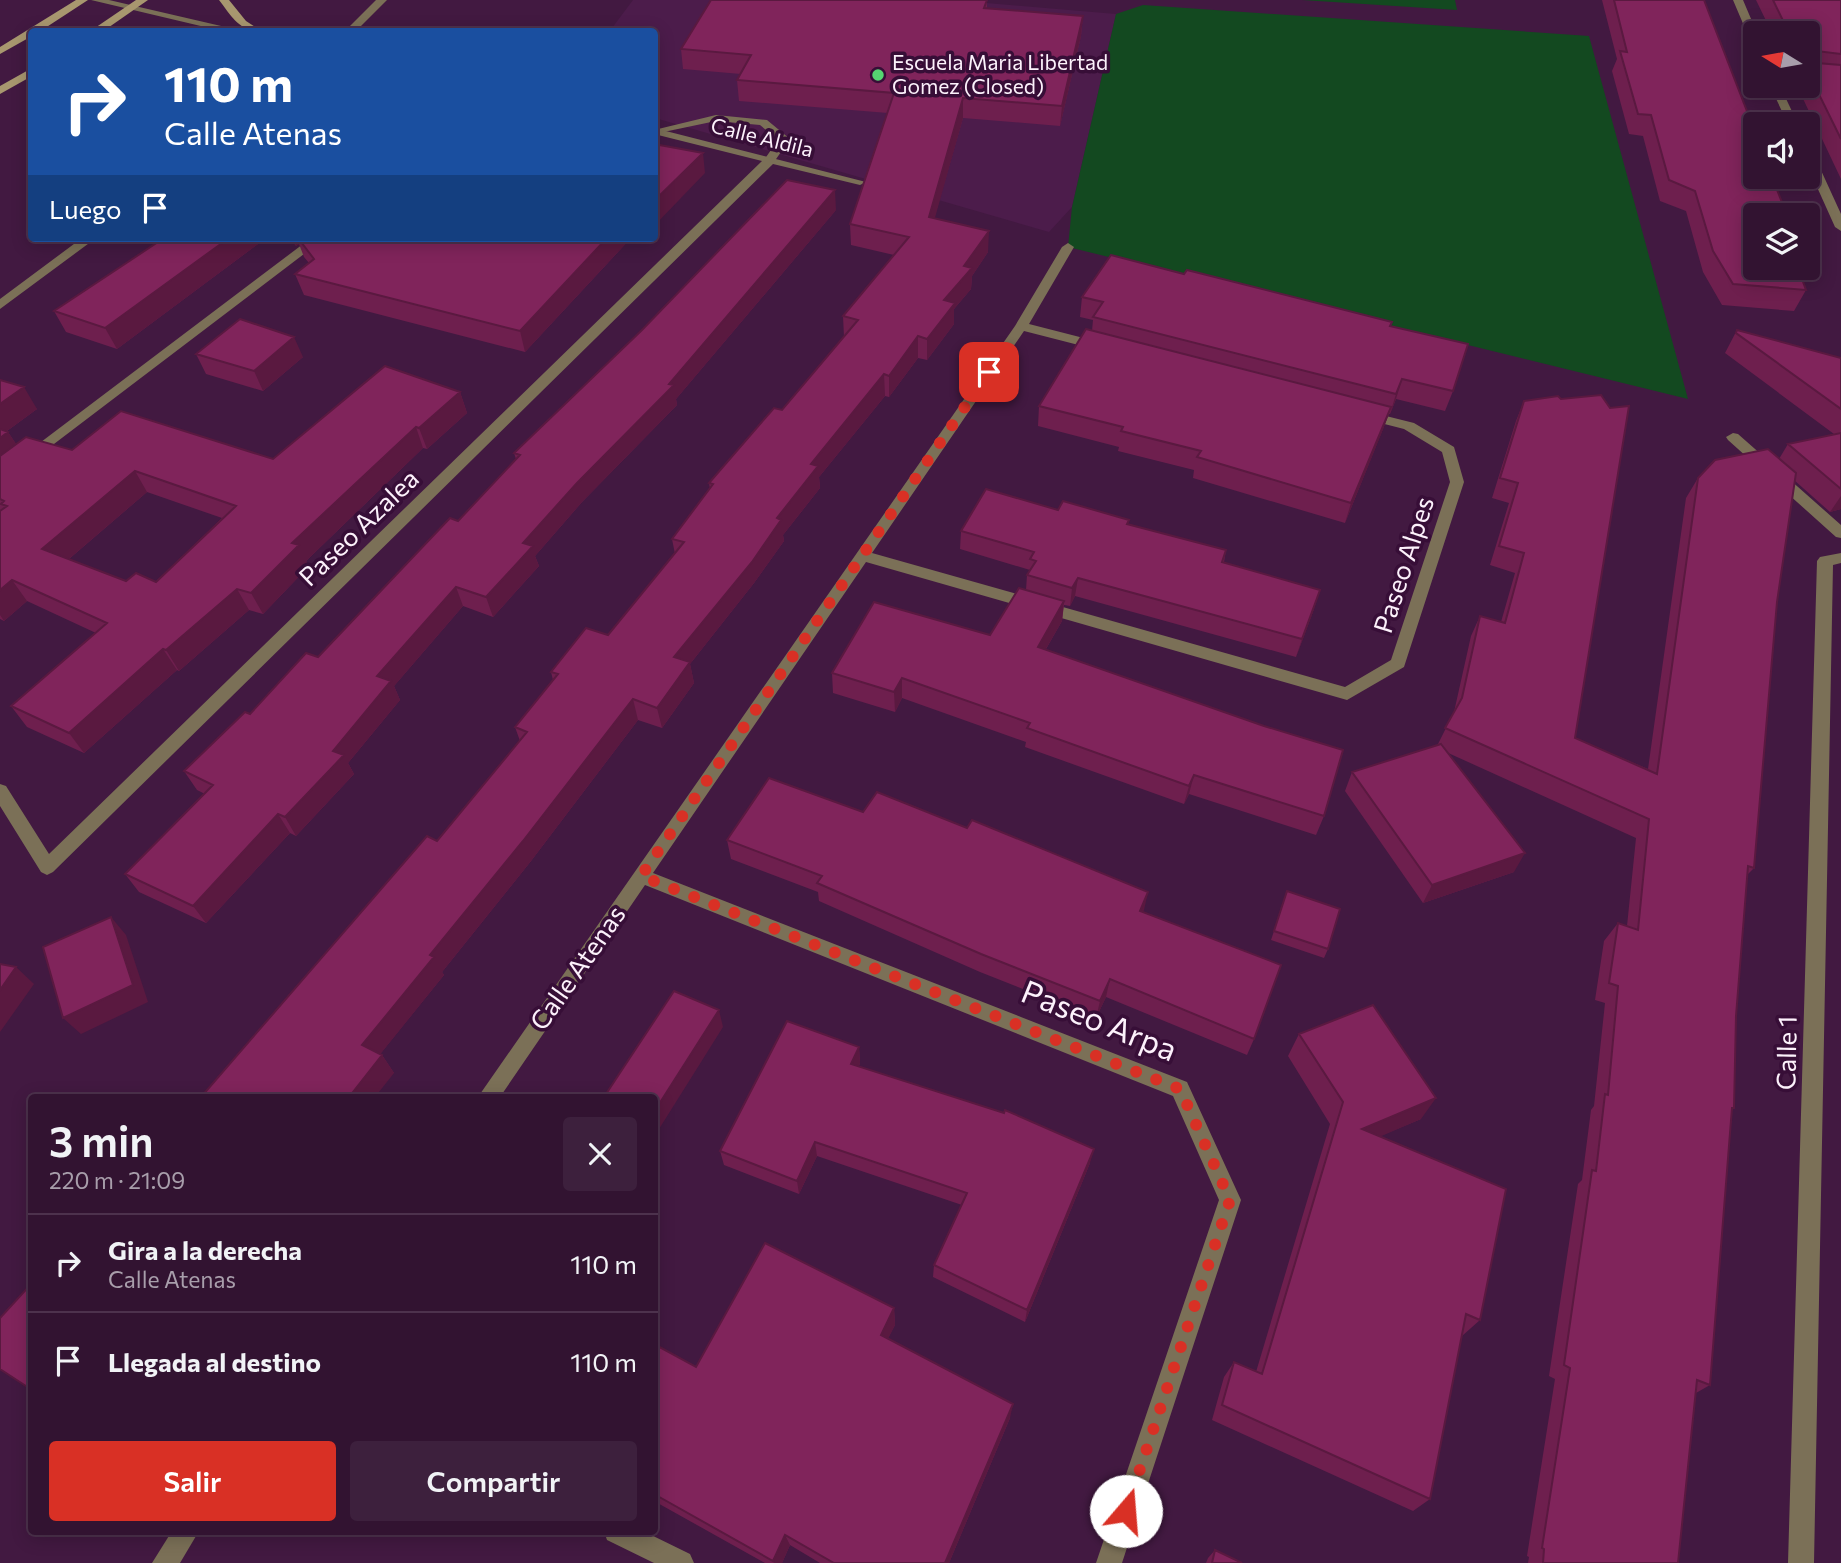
<!DOCTYPE html>
<html lang="es">
<head>
<meta charset="utf-8">
<style>
  :root { --surface:#321331; --page:#3d203d; --text:#f1f3f6; --muted:#a89eab; --line:#4d324d; --accent:#d93025 }
  body { margin:0; font-family:Commissioner,sans-serif; background:var(--page); color:var(--text); height:100vh; display:flex; flex-direction:column; font-size:26px; white-space:nowrap }
  * { box-sizing:border-box; margin:0 }
  p { font-size:23px; color:var(--muted) }
  .icon { flex:none; width:38px; height:38px; fill:none; stroke:currentColor; stroke-width:2; stroke-linecap:round; stroke-linejoin:round }
  .map { position:relative; flex:1; overflow:hidden }
  .panel { position:absolute; left:28px; top:1094px; width:630px; height:441px; display:flex; flex-direction:column; background:var(--surface); border-radius:7px; box-shadow:0 4px 18px #0003,0 0 0 2px var(--line) }
  .panel>* { flex:none }
  .top-card { position:absolute; left:28px; top:28px; width:630px; height:214px; border-radius:7px; box-shadow:0 4px 18px #0003,0 0 0 2px var(--line); background:#1a4fa0; color:#fff; overflow:hidden }
  .needle { width:46px; rotate:281deg }
  .buttons { position:absolute; left:1743px; top:21px; display:grid; gap:14px }
  .buttons a { display:grid; place-items:center; width:77px; height:77px; border-radius:7px; background:var(--surface); box-shadow:0 4px 18px #0003,0 0 0 2px var(--line); font-size:35px }
  .pin { position:absolute; display:grid; place-items:center; width:60px; height:60px; color:#fff; margin:-30px; border-radius:14px; box-shadow:0 4px 10px #0006 }
  .me { position:absolute; width:77px; margin:-38px; rotate:18deg; stroke-linejoin:round; filter:drop-shadow(0 0 5px #0008) }
  .turn { display:flex; align-items:center; gap:24px; height:147px; padding:0 21px; font-size:32px }
  .turn .icon { width:91px; height:91px; stroke-width:2.5 }
  .turn b { display:block; font-size:49px; line-height:60px }
  .then { display:flex; align-items:center; height:66px; padding:0 21px; background:#0003; gap:14px; font-size:26px }
  .round { display:grid; place-items:center; flex:none; width:74px; height:74px; border-radius:7px; background:var(--page) }
  .head { display:flex; align-items:center; justify-content:space-between; height:119px; padding:0 21px }
  h1 { font-size:42px; font-weight:600; line-height:52px }
  .cta { display:flex; gap:14px; margin-top:auto; padding:14px 21px }
  .cta a { flex:1; height:80px; border-radius:7px; background:var(--accent); color:#fff; font-size:28px; font-weight:600; line-height:80px; text-align:center }
  .cta a+a { background:var(--page); color:var(--text) }
  ul { padding:0; list-style:none }
  li { display:flex; align-items:center; gap:21px; height:98px; padding:0 21px; border-top:2px solid var(--line) }
  li div { flex:1 }
  li b { display:block; font-size:26px }
  li em { font-style:normal }
  .map>svg:first-child { display:block }
  .built { fill:#4c1c4b }
  .green { fill:#134920 }
  .lines { fill:none; stroke-linecap:round; stroke-linejoin:round }
  .service { fill:#7b7057; fill-rule:evenodd }
  .minor { fill:#7b7057; fill-rule:evenodd }
  .secondary { fill:#a8976f; fill-rule:evenodd }
  .wall { fill:#6e1f4e; fill-rule:evenodd }
  .shaded-wall { fill:#5a1940 }
  .building { fill:#80245b; stroke:#5a1940; stroke-width:2; fill-rule:evenodd }
  .route { stroke:#d93025; stroke-width:12; stroke-dasharray:0 21.6 }
  .poi-dot { fill:#55d671; stroke:#370e37; stroke-width:2.5 }
  .labels { text-anchor:middle; stroke-width:7; stroke-linejoin:round; paint-order:stroke }
  .far-poi-label { font-size:21px; fill:#fcf1fb; stroke:#370e37; text-anchor:start }
  .far-street-label { font-size:21px; fill:#fcf1fb; stroke:#370e37 }
  .street-label { font-size:26px; fill:#fcf1fb; stroke:#370e37 }
  .near-street-label { font-size:32px; fill:#fcf1fb; stroke:#370e37 }
</style>
</head>
<body>
<div class="map">
<svg width="1841" height="1563" viewBox="0 0 1841 1563">
  <rect width="100%" height="100%" fill="#421941"/>
  <path class="built" d="M633,0H952L1116,14L1072,207L1049,232L655,118L654,32H609Z"/>
  <path class="green" d="M1302,0H1455L1457,10Z
    M1143,5L1589,36L1688,399L1068,247L1072,207L1116,14Z"/>
  <g class="lines">
    <path class="service" d="M716,115L767,120L790,139L774,162L770,163L764,160L778,140L760,125L716,121L654,134V130Z"/>
    <path class="minor" d="M91,0H109L247,32H226Z
      M376,0H387L355,32H344Z
      M1733,0H1743L1757,33L1755,43L1750,40Z
      M1770,86H1780L1798,124H1788Z
      M654,128L866,182L860,185L773,164L53,872L47,875L41,872L0,806V784L6,786L49,854L762,161L654,134Z
      M1808,152L1814,155L1841,214V231L1835,227L1808,167Z
      M82,238H96L0,309V299Z
      M311,238H325L0,485V473Z
      M1068,243L1074,247L1029,324L1107,344L1109,347L1102,351L1024,331L872,553L1345,687L1391,660L1450,482L1442,452L1404,429L1361,418V412L1366,411L1414,423L1454,447L1464,482L1404,667L1347,700L866,562L653,873L1187,1082L1241,1200L1122,1563H1096L1219,1200L1173,1096L645,885L500,1097H478L1015,326L1062,247Z
      M1733,433L1738,434L1841,525V538L1836,537L1728,440L1726,437Z
      M1841,553V563L1833,565L1814,1563H1788L1817,561L1820,557Z
      M172,1531H199L180,1563H152Z
      M604,1531H643L690,1554L694,1563H654L607,1540Z"/>
    <path class="secondary" d="M76,0H88L39,32H32V36L0,54V47Z
      M136,0H148L102,32H89Z
      M219,0H229L246,21L263,32C240,32 232,17 219,0Z
      M32,68V76L0,94V86Z"/>
  </g>
  <path class="wall" d="M987,0V8L1083,16L1081,36L1060,126L963,118L934,219L988,252L972,276L971,289L954,309V324L927,360L918,358L889,397L885,396L819,477L820,488L783,535L784,541L754,583L690,664L694,683L662,728L638,720L531,861L442,972L444,975L380,1054L382,1055L394,1073L202,1097L437,841L520,741L515,727L553,680L551,672L608,635L675,554L672,539L710,489L709,483L782,410L844,337L843,316L894,255L851,245L850,224L888,113L739,101L737,80L741,74L683,69L681,49Z
    M1602,0H1614L1755,215L1806,290L1794,311L1722,305L1703,272L1686,211L1660,201L1643,136L1629,134L1612,71L1617,59Z
    M1756,0H1841V179L1797,86H1808V33H1772Z
    M836,210L676,399L677,405L582,502L535,556L539,566L493,617L463,606L394,686L400,700L348,763L354,774L296,836L290,833L206,923L139,892L125,874L205,794L197,790L184,771L318,657L458,521L516,459L514,453Z
    M164,238H256L258,244L117,349L66,332L54,311Z
    M290,238H631L525,352L304,295L295,274L309,263L304,257L299,244L296,246Z
    M1082,297L1391,326L1453,391L1445,411L1396,399L1390,414H1389L1345,523L1193,478L1194,470L1118,451L1119,447L1038,426L1039,406L1092,331L1093,320L1080,317Z
    M1737,330L1841,358V509L1830,512L1794,480L1777,602L1754,868L1747,875L1736,1016L1734,1108L1732,1110L1710,1385L1696,1393L1678,1563H1528L1529,1557L1527,1556L1555,1379L1549,1376L1578,1184L1582,1180L1591,1110L1594,1106L1605,1003L1595,1000L1604,941L1618,923L1627,926L1636,838L1446,752L1514,872L1423,903L1345,791L1352,772L1437,746L1454,712L1471,636L1480,616L1501,622L1515,573L1490,565L1509,503L1492,498L1516,421L1524,401L1575,738L1648,769L1686,498L1698,478L1779,459L1788,444L1834,434L1725,353Z
    M196,354L303,357L263,391L206,374Z
    M0,380L37,409L7,431L8,432L16,444L72,450L273,459L460,392L467,413L427,449L423,448L306,561L309,566L263,614L249,610L179,671L177,670L84,753L27,727L11,706L96,633L27,601L4,621L0,619ZM147,492L222,518L156,582L126,581L69,559Z
    M1058,510L1129,520L1128,524L1226,550L1224,562L1314,609L1296,657L1075,596L1070,606L1064,605L1062,621L1046,649L1324,816L1316,835L1189,794L1184,804L1025,747L1026,742L902,698L895,712L833,693L832,673L990,635L1026,590L1027,575L1030,570L960,549L961,531Z
    M863,812L1143,912L1254,1039L1247,1055L1106,997L1096,1018L980,972L819,901L818,892L731,859L727,840Z
    M1284,901L1328,949L1324,958L1271,940Z
    M1299,1034L1421,1119L1380,1136L1480,1320L1462,1336L1430,1499L1413,1511L1212,1420L1224,1377L1234,1362L1256,1372L1330,1124L1288,1056Z
    M859,1047L860,1063L859,1066L1090,1163L1025,1322L933,1277L934,1265L962,1205L817,1156L799,1194L724,1165L720,1151Z
    M894,1308L895,1325L888,1338L1010,1418L949,1563H820L790,1545L782,1563H765L654,1501V1344L696,1367Z
    M1215,1550L1242,1563H1206L1208,1558Z"/>
  <path class="shaded-wall" d="M1083,16L1081,36L1060,126L1062,106Z
    M963,98V118L929,239V217Z
    M703,153L705,173L654,226V201Z
    M835,190L836,210L676,399L677,405L582,502L535,556L539,566L493,617L486,597L523,543L577,483L669,384Z
    M989,231L988,252L972,276L971,289L954,309V324L927,360V339L944,300L964,266Z
    M229,238H256L258,244L117,349L105,328Z
    M293,238H297L299,244L296,246Z
    M607,238H631L525,352L520,331Z
    M918,336V358L889,397V376Z
    M294,337L303,357L263,391L254,371Z
    M884,374L885,396L819,477L820,488L783,535L784,541L754,583L690,664L694,683L662,728L657,708L674,657L811,464Z
    M1402,379L1396,399L1390,414L1396,394Z
    M24,387L37,409L0,436V404Z
    M460,392L467,413L427,449L419,428Z
    M1391,407L1384,427L1345,523L1351,503Z
    M416,427L423,448L306,561L309,566L263,614L251,593L292,543Z
    M8,432L22,453L0,470V438Z
    M135,471L147,492L56,570L42,549Z
    M1841,496V509L1830,512Z
    M1078,578L1075,596L1070,606L1072,588Z
    M12,580L27,601L4,621L0,615V590Z
    M456,587L463,606L394,686L400,700L348,763L354,774L296,836L285,817L333,751L377,676Z
    M237,589L249,610L179,671L166,650Z
    M1320,590L1314,609L1296,657L1302,639Z
    M1064,601L1062,621L1036,666L1038,647Z
    M163,649L177,670L84,753L69,733Z
    M902,678V698L895,712L894,692Z
    M633,699L638,720L531,861L442,972L444,975L374,1062L362,1045L430,955Z
    M1194,775L1189,794L1184,804L1189,786Z
    M278,814L290,833L206,923L193,906Z
    M1525,853L1514,872L1423,903L1432,885Z
    M1148,892L1144,910L1136,928L1140,911Z
    M111,917L126,935L148,1002L81,1034L63,1018Z
    M16,967L34,984L0,1032V990Z
    M1110,979L1106,997L1096,1018L1100,1001Z
    M719,1010L723,1027L654,1137V1112Z
    M859,1047L860,1063L853,1079L851,1064Z
    M382,1055L394,1073L375,1097H349Z
    M1436,1098L1421,1119L1349,1150L1362,1129Z
    M815,1142L817,1156L799,1194L797,1181Z
    M1094,1149L1090,1163L1025,1322L1027,1310Z
    M894,1308L895,1325L882,1351L881,1335Z
    M1013,1404L1010,1418L949,1563H945Z
    M785,1535L790,1545L782,1563H774L773,1561Z"/>
  <path class="building" d="M711,0H987L984,8L1083,16L1062,106L963,98L929,217L989,231L964,266L972,268L944,300L955,303L927,339L918,336L889,376L884,374L811,464L818,466L777,518L781,520L752,562L674,657L690,662L657,708L633,699L523,841L430,955L434,957L362,1045L382,1055L349,1097H201L427,836L437,841L527,732L515,727L558,674L551,672L586,628L608,635L684,542L672,539L713,484L709,483L774,408L782,410L858,320L843,316L909,237L850,224L894,93L737,80L751,55L681,49Z
    M1614,0H1704L1755,132V177H1772L1787,215H1755V268H1798L1806,290L1733,284L1713,251L1695,191L1669,180L1651,115L1638,114L1620,51L1627,52Z
    M1773,0H1841V54L1817,51L1814,60L1817,63L1841,65V139L1808,72V33H1789Z
    M654,144L703,153L654,201Z
    M787,180L835,190L669,384L674,385L577,483L523,543L533,546L486,597L456,587L377,676L391,681L333,751L344,755L285,817L278,814L193,906L125,874L213,785L184,771L245,712L250,714L306,653L318,657L450,518L458,521L520,455L514,453L642,330Z
    M164,238H229L105,328L54,311Z
    M298,238H607L520,331L295,274L314,259Z
    M1111,255L1184,274L1187,270L1392,322L1390,326L1468,344L1453,391L1402,379L1396,394L1093,317L1103,302L1082,297Z
    M240,319L294,337L254,371L196,354Z
    M1086,329L1391,407L1351,503L1197,457L1201,451L1121,431L1123,427L1039,406Z
    M1737,330L1841,358V409L1736,333Z
    M385,366L460,392L419,428L416,427L292,543L299,545L251,593L237,589L166,650L163,649L69,733L11,706L107,623L12,580L0,590V511L7,506L1,504L4,501L0,499V456L26,437L72,450L121,411L273,459ZM135,471L236,506L156,582L136,573L126,581L42,549Z
    M0,380L24,387L0,404Z
    M1601,395L1610,408L1629,406L1575,738L1657,774L1698,478L1715,460L1768,449L1796,473L1777,602L1754,868L1748,866L1736,1016L1734,1108H1732L1710,1385L1697,1380L1678,1563H1543L1544,1549L1542,1548L1570,1368L1564,1365L1592,1170L1596,1171L1605,1094L1608,1095L1618,986L1609,983L1618,923L1638,930L1649,819L1445,728L1462,698L1480,616L1505,623L1524,553L1499,546L1518,483L1500,478L1524,401L1558,396L1561,399Z
    M0,429L8,432L0,438Z
    M1841,433V489L1788,444Z
    M986,489L1058,510L1063,501L1129,520L1127,524L1226,550L1222,562L1320,590L1302,639L1078,578L1072,588L1027,575L1036,561L1030,559L1034,552L961,531Z
    M1019,588L1064,601L1038,647L1264,726L1343,750L1324,816L1194,775L1189,786L1027,728L1030,723L902,678L894,692L832,673L874,602L990,635Z
    M1441,744L1525,853L1432,885L1352,772Z
    M769,778L863,812L877,792L967,828L972,820L1148,892L1140,911L1281,965L1254,1039L1110,979L1100,1001L981,954L817,883L822,876L727,840Z
    M1287,891L1340,909L1328,949L1274,931Z
    M111,917L133,985L63,1018L43,947Z
    M0,964L16,967L0,990Z
    M674,991L719,1010L654,1112V1097H604Z
    M1373,1005L1436,1098L1362,1129L1506,1189L1480,1320L1466,1314L1430,1499L1222,1405L1234,1362L1262,1374L1343,1102L1299,1034Z
    M787,1021L859,1047L851,1064L1004,1113L1005,1110L1094,1149L1027,1310L934,1265L967,1193L815,1142L797,1181L720,1151Z
    M765,1243L894,1308L881,1335L1013,1404L945,1563H834L785,1535L773,1561L654,1494V1344L696,1367Z
    M32,1283V1390L0,1369V1318Z
    M1215,1550L1242,1563H1212Z"/>
  <g class="lines">
    <path class="route" d="M989,372L641,876L1180,1089L1230,1200L1126,1511"/>
  </g>
  <circle class="poi-dot" cx="878" cy="75" r="7"/>
  <g class="labels">
    <g class="far-poi-label">
      <text x="892" y="70">Escuela Maria Libertad<tspan x="892" dy="24">Gomez (Closed)</tspan></text>
    </g>
    <g class="far-street-label">
      <text transform="translate(762 138) rotate(14)" y="7">Calle Aldila</text>
    </g>
    <g class="street-label">
      <text transform="translate(359 528) rotate(-44)" y="9">Paseo Azalea</text>
      <text transform="translate(1404 565) rotate(-72)" y="9">Paseo Alpes</text>
      <text transform="translate(578 968) rotate(-55)" y="9">Calle Atenas</text>
      <text transform="translate(1787 1053) rotate(-89)" y="9">Calle 1</text>
    </g>
    <g class="near-street-label">
      <text transform="translate(1099 1021) rotate(22)" y="11">Paseo Arpa</text>
    </g>
  </g>
</svg>
<div class="buttons">
<a><svg class="needle" viewBox="-14 -14 28 28"><path d="M0-13l5 13h-10z" fill="#e53935"/><path d="M0 13l5-13h-10z" fill="#a89eab"/></svg></a>
<a><svg class="icon" aria-label="sound" viewBox="0 0 24 24"><path d="M4 9h4l5-4v14l-5-4H4zM17 9q2 3 0 6"/></svg></a>
<a><svg class="icon" aria-label="layers" viewBox="0 0 24 24"><path d="M12 4l9 5-9 5-9-5zM3 14l9 5 9-5"/></svg></a>
</div>
<div class="pin" style="left:989px;top:372px;background:#d93025"><svg class="icon" aria-label="arrive" viewBox="0 0 24 24"><path d="M6 21V4h12l-3 4 3 4H6"/></svg></div>
<svg class="me" style="left:1126px;top:1511px" viewBox="-20 -20 40 40"><circle r="19" fill="#fff"/><path d="M0-13L10 11 0 6-10 11z" fill="#d93025"/></svg>
<div class="top-card">
<div class="turn"><svg class="icon" aria-label="right" viewBox="0 0 24 24"><path d="M7 20v-9h11M14 6l5 5-5 5"/></svg><div><b>110 m</b>Calle Atenas</div></div>
<div class="then">Luego<svg class="icon" aria-label="arrive" viewBox="0 0 24 24"><path d="M6 21V4h12l-3 4 3 4H6"/></svg></div>
</div>
<section class="panel">
<div class="head"><div><h1>3 min</h1><p>220 m · 21:09</p></div><a class="round"><svg class="icon" aria-label="close" viewBox="0 0 24 24"><path d="M6 6l12 12M18 6L6 18"/></svg></a></div>
<ul>
<li><svg class="icon" aria-label="right" viewBox="0 0 24 24"><path d="M7 20v-9h11M14 6l5 5-5 5"/></svg><div><b>Gira a la derecha</b><p>Calle Atenas</p></div><em>110 m</em></li>
<li><svg class="icon" aria-label="arrive" viewBox="0 0 24 24"><path d="M6 21V4h12l-3 4 3 4H6"/></svg><div><b>Llegada al destino</b></div><em>110 m</em></li>
</ul>
<div class="cta"><a>Salir</a><a>Compartir</a></div>
</section>
</div>
</body>
</html>
